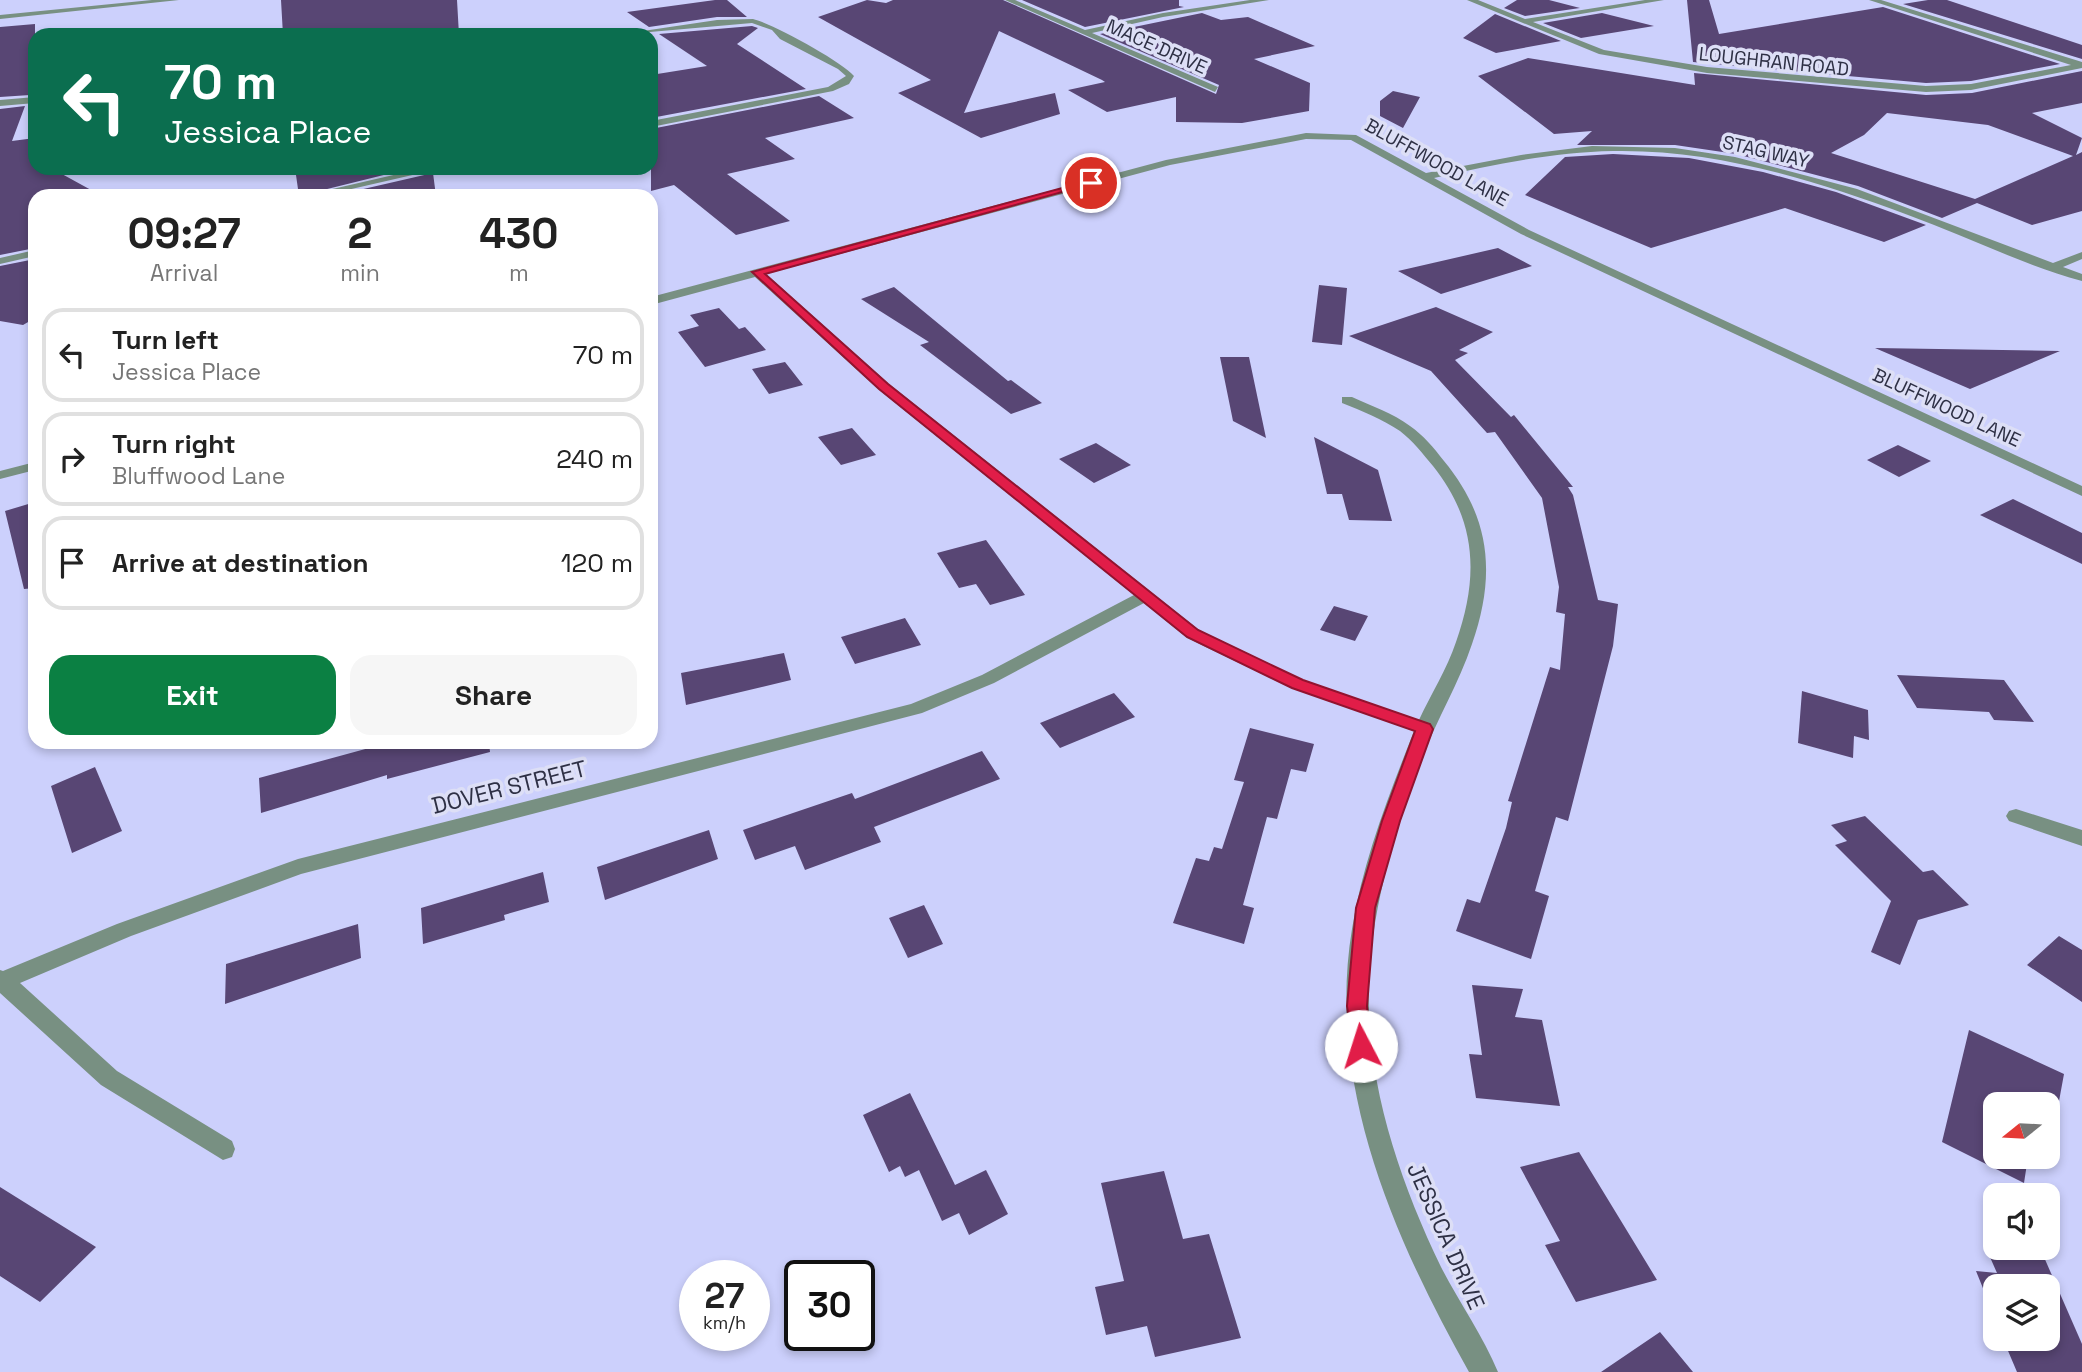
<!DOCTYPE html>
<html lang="en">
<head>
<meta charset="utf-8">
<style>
  :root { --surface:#fff; --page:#f6f6f6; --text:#222; --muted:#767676; --line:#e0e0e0; --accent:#0b8043 }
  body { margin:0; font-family:"Space Grotesk",sans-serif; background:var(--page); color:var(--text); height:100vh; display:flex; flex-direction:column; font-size:26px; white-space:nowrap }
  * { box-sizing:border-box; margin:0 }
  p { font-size:23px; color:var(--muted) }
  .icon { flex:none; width:38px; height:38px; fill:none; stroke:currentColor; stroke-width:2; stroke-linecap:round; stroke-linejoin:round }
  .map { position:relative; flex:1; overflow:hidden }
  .details { position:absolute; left:28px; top:189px; width:630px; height:560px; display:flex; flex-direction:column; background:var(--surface); border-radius:21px; box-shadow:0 4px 10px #0003 }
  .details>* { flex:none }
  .top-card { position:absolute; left:28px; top:28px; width:630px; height:147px; border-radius:21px; box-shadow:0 4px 10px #0003; background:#0b6e4f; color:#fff; overflow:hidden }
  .needle { width:46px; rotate:252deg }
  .tools { position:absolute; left:1983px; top:1092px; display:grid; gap:14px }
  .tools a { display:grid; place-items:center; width:77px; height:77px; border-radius:14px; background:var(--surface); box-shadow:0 4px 10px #0003; font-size:35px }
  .speed { position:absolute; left:679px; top:1260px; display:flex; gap:14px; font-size:35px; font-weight:700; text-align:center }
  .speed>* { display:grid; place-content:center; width:91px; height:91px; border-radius:50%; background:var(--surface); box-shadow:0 4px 10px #0003; line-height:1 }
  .speed small { font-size:18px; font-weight:400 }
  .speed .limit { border:4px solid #111; border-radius:10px; background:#fff; color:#111 }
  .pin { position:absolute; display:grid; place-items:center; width:60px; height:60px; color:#fff; margin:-30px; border:4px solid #fff; border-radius:50%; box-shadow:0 2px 7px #0007 }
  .me { position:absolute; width:77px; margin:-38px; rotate:355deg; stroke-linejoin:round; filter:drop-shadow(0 0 5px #0008) }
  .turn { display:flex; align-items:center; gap:24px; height:147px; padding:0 21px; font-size:32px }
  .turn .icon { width:91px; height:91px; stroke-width:2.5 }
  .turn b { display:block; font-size:49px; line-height:60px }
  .eta { display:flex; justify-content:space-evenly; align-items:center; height:119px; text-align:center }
  .eta b { font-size:42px; font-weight:700; line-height:49px }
  .primary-button { display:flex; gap:14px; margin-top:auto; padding:14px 21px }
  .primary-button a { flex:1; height:80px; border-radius:21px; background:var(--accent); color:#fff; font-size:28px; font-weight:700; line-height:80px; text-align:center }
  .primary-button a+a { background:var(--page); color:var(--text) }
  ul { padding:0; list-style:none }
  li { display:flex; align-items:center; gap:21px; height:94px; margin:0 14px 10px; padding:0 7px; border:4px solid var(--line); border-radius:21px }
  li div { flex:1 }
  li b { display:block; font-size:26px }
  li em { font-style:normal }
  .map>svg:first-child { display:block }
  .building { fill:#584674; fill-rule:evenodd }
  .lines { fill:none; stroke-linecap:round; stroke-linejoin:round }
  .minor { fill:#789082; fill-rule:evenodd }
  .route { fill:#e11d48; stroke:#92132f; stroke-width:2 }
  .labels { text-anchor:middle; stroke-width:7; stroke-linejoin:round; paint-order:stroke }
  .far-street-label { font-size:19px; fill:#2e3045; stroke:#dddff6 }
  .street-label { font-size:23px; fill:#2e3045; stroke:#dddff6 }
</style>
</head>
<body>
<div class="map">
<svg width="2082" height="1372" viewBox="0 0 2082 1372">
  <rect width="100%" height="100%" fill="#ccd0fc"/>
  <path class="building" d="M281,0H457L459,35H283Z
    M715,0H727L747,17H717L649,27L627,12Z
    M867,0L886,3L893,0H1003L1216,94L1219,85L1100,34L1202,13L1221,20L1248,17L1315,46L1254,59L1310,83L1309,111L1242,123L1176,122V97L1107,112L1068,90L1105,82L1102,80L999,31L964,113L1055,93L1060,114L981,138L898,93L931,80L818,17Z
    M1022,0H1179V6L1184,7L1085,27Z
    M1517,0H1549L1580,8L1525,16L1504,8Z
    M1687,0H1709L1719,34L1883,7L2060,64L1971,81L1926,83L1693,62Z
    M1928,0H1947L2082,45V59L1903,4Z
    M1602,13L1654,26L1581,38L1543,23Z
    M1495,14L1561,41L1496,53L1463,38Z
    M35,24V82L30,95L0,97V27Z
    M752,26L758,28L737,44L806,89L651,118V75L707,66L659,34Z
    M1528,58L1695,85L1694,73L1926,95L1972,93L2082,71V103L2032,113L2082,138L2076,155L2082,152V211L2032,225L1977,203L1942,218L1858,186L1736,154L1675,145H1577L1592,131L1554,134L1478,76ZM1887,113L1988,125L2073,156L1975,199L1831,153L1864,135Z
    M1393,91L1420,97L1403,128L1380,116V101Z
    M819,96L854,118L765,138L795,159L727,174L790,221L736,235L674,185L651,191V129Z
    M25,106L12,141L35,138V168H51L102,196H35V248L0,255V109Z
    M1613,154L1689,158L1763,172L1836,192L1926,225L1884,242L1785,208L1651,248L1525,195L1565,157Z
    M295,168H412L299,196Z
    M433,173L436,196H333Z
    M1498,248L1532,266L1441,294L1398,271Z
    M35,259V318L23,325L0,321V266Z
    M1319,285L1347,288L1342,345L1312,342Z
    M894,287L1008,381L1011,380L1042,403L1011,414L920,345L929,342L861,299Z
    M1436,307L1493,332L1459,350L1468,353L1455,360L1511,417L1514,415L1573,487H1568L1573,495L1598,600L1618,604L1613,646L1568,821L1556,817L1535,891L1549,896L1531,959L1456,931L1467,899L1480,903L1506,828L1512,802L1508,801L1550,667L1560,670L1565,614L1556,612L1559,587L1542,498L1495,432L1487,433L1431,371L1349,336Z
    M719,308L739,329L745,327L766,350L705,367L678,332L699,326L690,315Z
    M1875,348L2060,351L1970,389Z
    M1220,357H1249L1266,438L1233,421Z
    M785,362L803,385L769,394L752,369Z
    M852,428L876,455L841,465L818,437Z
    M1314,437L1378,470L1392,521L1349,520L1342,494H1327Z
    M1096,443L1131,465L1094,483L1059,459Z
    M1898,445L1931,461L1899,477L1867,460Z
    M2013,499L2082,533V564L1980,515Z
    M35,502V588L24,589L5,511Z
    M986,540L1025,595L990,605L976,584L959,588L937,553Z
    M1334,606L1368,616L1355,641L1320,630Z
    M905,618L921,645L855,664L841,637Z
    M784,653L791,680L686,705L681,673Z
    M1897,675L2004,680L2034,722L1994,720L1989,712L1917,708Z
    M1802,691L1868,710L1869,740L1854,736L1853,758L1798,743Z
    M1114,693L1135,717L1060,748L1040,723Z
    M1250,728L1314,744L1306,772L1291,769L1277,819L1267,817L1243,905L1254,908L1244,944L1173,923L1196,858L1209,861L1214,847L1222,849L1244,782L1234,780Z
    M391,742H489L490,752L387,779V775L261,813L259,778Z
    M982,751L1000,779L874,827L881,842L805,870L795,846L755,860L743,830L852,793L855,799Z
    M95,767L122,831L72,853L51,786Z
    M1865,816L1923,872L1933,870L1969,905L1918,920L1900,965L1871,952L1891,901L1835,845L1847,841L1831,825Z
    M709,830L718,859L605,900L597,867Z
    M543,872L549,902L504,915L505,920L423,944L421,908Z
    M924,905L943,944L908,958L889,918Z
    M358,924L361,958L225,1004L226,964Z
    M2059,936L2082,950V1002L2027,965Z
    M1472,985L1523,989L1515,1017L1542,1020L1560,1106L1476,1098L1469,1054L1482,1055Z
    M1969,1030L2064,1074L2057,1112L2048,1104L2038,1103L1995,1104V1157H2028L2024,1183L1942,1142Z
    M910,1093L955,1185L986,1170L1008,1214L969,1235L959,1213L942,1221L919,1170L905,1177L900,1166L889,1172L863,1115Z
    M1579,1152L1657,1280L1576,1302L1545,1245L1560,1241L1520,1167Z
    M1164,1171L1183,1239L1209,1234L1241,1338L1155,1357L1147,1326L1106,1335L1095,1287L1124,1281L1101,1183Z
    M0,1187L96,1247L40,1302L0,1276Z
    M1986,1248H2040L2082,1344V1372H2017L2003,1339H2048V1286H1995V1318L1976,1271L1997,1273Z
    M1660,1332L1693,1372H1601Z"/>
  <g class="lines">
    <path class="minor" d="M152,0H179L0,19V15Z
      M1005,0H1015L1085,30L1163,13L1250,0H1269L1163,17L1092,33L1218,87L1215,92Z
      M1467,0H1478L1525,19L1645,0H1664L1533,22L1604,50L1707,67L1926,86L1971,84L2071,65L1869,0H1881L2082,62V68L1971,90L1926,92L1707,73L1599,54Z
      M753,19C773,24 841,61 854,76L849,84L833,91L651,127V121L828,87L846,76L838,69L780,39L772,30L752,23L616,35L717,20Z
      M35,97V103L0,106V100Z
      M1306,133L1356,135L1426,173L1521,155L1592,146L1675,148L1735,157L1857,189L2053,263L2082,252V259L2063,267L2082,274V281C2023,265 1966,236 1908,215C1814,180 1715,149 1613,151C1553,152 1493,165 1434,178L1529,230L2082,486V496L1521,234L1351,140L1306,139L1170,165L766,274L888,383L1199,630L1303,680L1419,720C1431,694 1447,669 1456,642C1479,577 1477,521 1433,466C1423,454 1413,441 1400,431C1382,419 1362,411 1342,403V397H1352C1371,406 1393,413 1410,426C1423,435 1434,448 1444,461C1491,518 1496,575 1472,644C1459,683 1437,719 1422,758C1392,841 1366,923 1369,1012C1372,1100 1403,1188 1441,1267C1459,1302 1483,1336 1498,1372H1469C1394,1238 1326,1085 1352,929C1363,860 1389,795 1414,731L1291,688L1187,638L1144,603L994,683L922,713L301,874L131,936L20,983L117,1071L232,1141L235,1149L232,1157L223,1160L101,1085L0,993V970L3,971L117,924L298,859L911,704L982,675L1134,595L878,389L755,277L651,305V297L1166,160Z
      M424,168H443L321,196H302Z
      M35,250V256L0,264V258Z
      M35,462V470L0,479V471Z
      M2016,809L2082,830V846L2009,821L2006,816L2009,811Z"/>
  </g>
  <path class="route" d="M1088,181L1095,183L765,274L888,384L1198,630L1303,680L1430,724L1433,729L1400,821L1375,908L1367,1006L1371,1046L1368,1053L1361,1056L1353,1053L1347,1006L1356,908L1382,821L1415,731L1292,688L1187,637L879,389L752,272Z"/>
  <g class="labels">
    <g class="far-street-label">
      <text transform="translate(1157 46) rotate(24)" y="7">MACE DRIVE</text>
      <text transform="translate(1774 61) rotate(6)" y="7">LOUGHRAN ROAD</text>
      <text transform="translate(1766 151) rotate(13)" y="7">STAG WAY</text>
      <text transform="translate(1437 162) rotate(29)" y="7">BLUFFWOOD LANE</text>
      <text transform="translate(1947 407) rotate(25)" y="7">BLUFFWOOD LANE</text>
    </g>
    <g class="street-label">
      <text transform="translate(509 787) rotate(-14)" y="8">DOVER STREET</text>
      <text transform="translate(1446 1236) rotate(66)" y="8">JESSICA DRIVE</text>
    </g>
  </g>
</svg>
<div class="tools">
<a><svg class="needle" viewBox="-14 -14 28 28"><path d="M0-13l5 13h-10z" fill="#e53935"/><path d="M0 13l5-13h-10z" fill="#767676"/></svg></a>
<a><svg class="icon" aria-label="sound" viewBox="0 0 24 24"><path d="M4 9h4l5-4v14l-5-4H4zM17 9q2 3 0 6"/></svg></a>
<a><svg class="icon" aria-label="layers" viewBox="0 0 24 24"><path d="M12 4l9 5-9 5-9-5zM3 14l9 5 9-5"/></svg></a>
</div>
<div class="speed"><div>27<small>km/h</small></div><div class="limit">30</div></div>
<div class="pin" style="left:1091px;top:183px;background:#d93025"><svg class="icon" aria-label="arrive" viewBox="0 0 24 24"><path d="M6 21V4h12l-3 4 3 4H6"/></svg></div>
<svg class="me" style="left:1361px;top:1046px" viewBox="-20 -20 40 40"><circle r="19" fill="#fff"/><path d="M0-13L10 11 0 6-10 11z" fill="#e11d48"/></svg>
<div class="top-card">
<div class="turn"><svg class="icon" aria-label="left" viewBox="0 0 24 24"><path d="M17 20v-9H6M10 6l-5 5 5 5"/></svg><div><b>70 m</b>Jessica Place</div></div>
</div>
<section class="details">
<div class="eta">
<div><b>09:27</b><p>Arrival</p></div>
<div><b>2</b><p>min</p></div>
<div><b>430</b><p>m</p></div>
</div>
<ul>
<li><svg class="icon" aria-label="left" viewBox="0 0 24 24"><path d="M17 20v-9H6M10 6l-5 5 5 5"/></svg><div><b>Turn left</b><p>Jessica Place</p></div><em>70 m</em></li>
<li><svg class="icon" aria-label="right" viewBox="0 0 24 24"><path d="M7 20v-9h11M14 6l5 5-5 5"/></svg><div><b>Turn right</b><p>Bluffwood Lane</p></div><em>240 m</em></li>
<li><svg class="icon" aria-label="arrive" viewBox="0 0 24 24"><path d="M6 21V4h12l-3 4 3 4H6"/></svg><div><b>Arrive at destination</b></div><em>120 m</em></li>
</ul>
<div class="primary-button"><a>Exit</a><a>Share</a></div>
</section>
</div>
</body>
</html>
